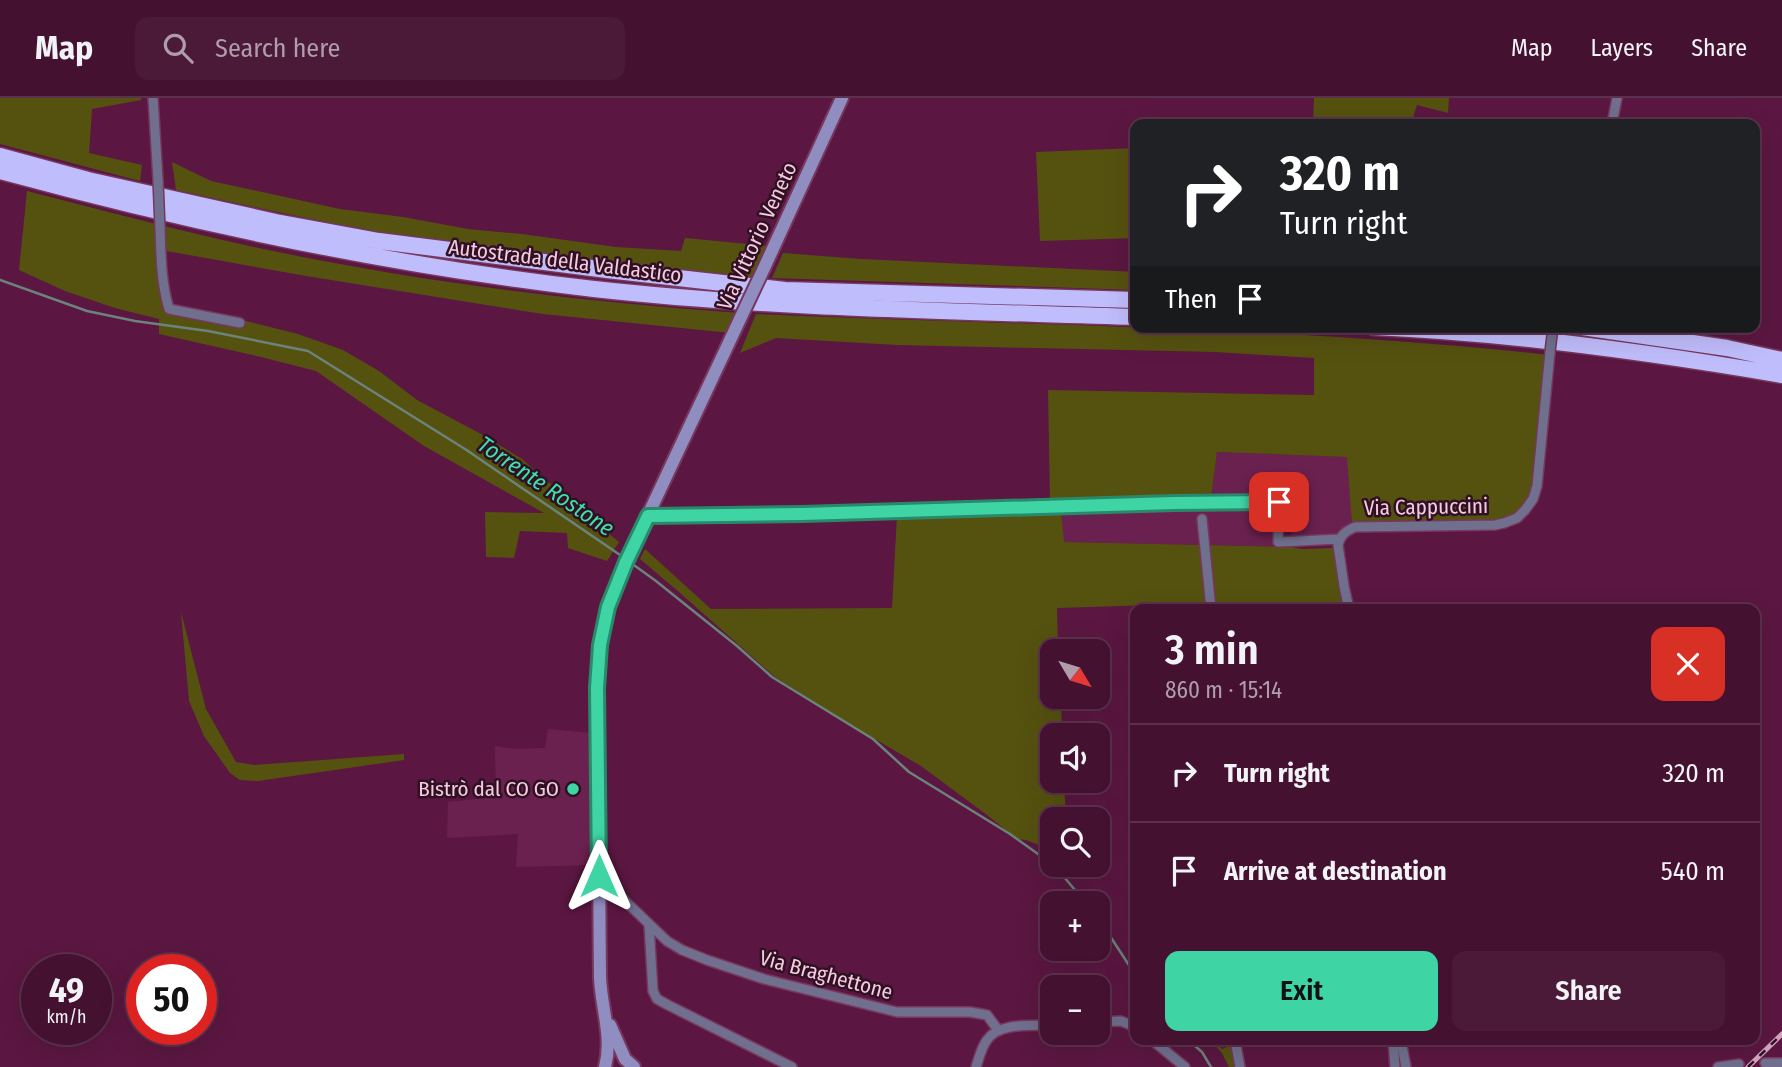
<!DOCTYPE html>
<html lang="en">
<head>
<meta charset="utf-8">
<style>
  :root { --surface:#441131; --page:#4b1a39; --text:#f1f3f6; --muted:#af9dab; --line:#5c314d; --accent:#3ed4a3 }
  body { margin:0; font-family:"Fira Sans Condensed",sans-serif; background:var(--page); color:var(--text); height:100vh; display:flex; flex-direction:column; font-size:26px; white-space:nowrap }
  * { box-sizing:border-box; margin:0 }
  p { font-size:23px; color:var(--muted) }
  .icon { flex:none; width:38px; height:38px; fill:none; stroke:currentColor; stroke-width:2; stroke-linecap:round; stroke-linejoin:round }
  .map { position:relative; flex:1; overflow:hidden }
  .details { position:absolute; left:1130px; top:506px; width:630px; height:441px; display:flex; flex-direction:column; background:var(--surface); border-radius:14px; box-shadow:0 7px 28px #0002,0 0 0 2px var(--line) }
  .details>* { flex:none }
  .banner { position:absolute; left:1130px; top:21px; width:630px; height:214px; border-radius:14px; box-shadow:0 7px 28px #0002,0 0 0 2px var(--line); background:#202124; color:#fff; overflow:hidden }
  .needle { width:46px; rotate:128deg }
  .fabs { position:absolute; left:1040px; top:541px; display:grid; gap:14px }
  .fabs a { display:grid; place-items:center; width:70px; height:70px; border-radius:14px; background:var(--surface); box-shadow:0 7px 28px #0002,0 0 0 2px var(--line); font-size:35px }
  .speed { position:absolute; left:21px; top:856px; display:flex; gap:14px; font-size:35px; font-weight:700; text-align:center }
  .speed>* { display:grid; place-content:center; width:91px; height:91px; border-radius:50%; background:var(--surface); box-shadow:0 7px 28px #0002,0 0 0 2px var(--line); line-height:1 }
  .speed small { font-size:18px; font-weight:400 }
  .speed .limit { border:10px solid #d22; background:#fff; color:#111 }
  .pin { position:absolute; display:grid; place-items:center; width:60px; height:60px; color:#fff; margin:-30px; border-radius:14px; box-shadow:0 4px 10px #0006 }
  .me { position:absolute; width:77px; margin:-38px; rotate:0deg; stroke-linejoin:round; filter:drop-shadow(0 0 5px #0008) }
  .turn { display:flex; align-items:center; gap:24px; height:147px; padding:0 35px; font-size:32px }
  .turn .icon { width:91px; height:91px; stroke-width:2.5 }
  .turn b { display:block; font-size:49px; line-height:60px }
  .then { display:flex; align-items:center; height:66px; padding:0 35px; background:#0003; gap:14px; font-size:26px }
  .round { display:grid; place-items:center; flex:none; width:74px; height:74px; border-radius:14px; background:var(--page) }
  .head { display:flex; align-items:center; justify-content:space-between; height:119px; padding:0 35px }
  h1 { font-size:42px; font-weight:600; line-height:52px }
  .button { display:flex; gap:14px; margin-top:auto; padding:14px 35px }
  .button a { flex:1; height:80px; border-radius:14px; background:var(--accent); color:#111; font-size:28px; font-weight:600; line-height:80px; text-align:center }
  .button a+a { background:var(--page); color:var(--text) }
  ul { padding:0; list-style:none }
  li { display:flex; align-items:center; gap:21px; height:98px; padding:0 35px; border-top:2px solid var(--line) }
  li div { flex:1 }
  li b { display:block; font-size:26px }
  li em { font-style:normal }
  header { display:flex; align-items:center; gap:42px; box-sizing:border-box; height:98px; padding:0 35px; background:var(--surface); border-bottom:2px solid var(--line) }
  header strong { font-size:33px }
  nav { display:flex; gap:38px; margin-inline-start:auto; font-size:24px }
  .search { width:490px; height:63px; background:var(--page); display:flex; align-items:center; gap:18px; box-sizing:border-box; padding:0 24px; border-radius:14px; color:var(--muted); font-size:26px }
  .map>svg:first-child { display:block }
  .built { fill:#6b214f }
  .green { fill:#555210 }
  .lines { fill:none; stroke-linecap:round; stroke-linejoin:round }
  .stream { stroke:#6b837c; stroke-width:2.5 }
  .minor-casing { stroke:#77375e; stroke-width:12 }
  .secondary-casing { stroke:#77375e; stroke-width:16 }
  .motorway-casing { stroke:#77375e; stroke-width:19 }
  .minor { stroke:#706f8e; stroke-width:9 }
  .secondary { stroke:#908ec0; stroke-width:12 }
  .motorway { stroke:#c0bdfc; stroke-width:16 }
  .rail-casing { stroke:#d4a4be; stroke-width:5 }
  .rail { stroke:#2f1123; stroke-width:2.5; stroke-dasharray:8; stroke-linecap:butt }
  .minor-bridge-casing { stroke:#77375e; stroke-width:12; stroke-linecap:butt }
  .secondary-bridge-casing { stroke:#77375e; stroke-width:16; stroke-linecap:butt }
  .minor-bridge { stroke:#706f8e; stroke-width:9 }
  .secondary-bridge { stroke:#908ec0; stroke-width:12 }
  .route-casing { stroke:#288a6a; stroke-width:18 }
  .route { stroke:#3ed4a3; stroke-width:12 }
  .poi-dot { fill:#3ed4a3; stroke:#2f1123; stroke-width:2.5 }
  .labels { text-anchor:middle; stroke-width:5; stroke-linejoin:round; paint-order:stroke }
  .street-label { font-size:21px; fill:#f6cbe1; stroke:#2f1123 }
  .poi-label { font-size:21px; fill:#f6cbe1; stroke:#2f1123; text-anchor:end }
  .water-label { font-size:23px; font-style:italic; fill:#3de1ac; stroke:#2f1123 }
</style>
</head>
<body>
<header>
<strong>Map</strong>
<div class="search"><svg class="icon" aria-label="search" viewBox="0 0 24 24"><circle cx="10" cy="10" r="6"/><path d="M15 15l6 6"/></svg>Search here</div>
<nav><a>Map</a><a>Layers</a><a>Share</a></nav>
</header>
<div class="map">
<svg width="1782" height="969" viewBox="0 0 1782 969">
  <rect width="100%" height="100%" fill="#5b1741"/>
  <path class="built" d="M1217,354L1348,359L1352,426L1344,428L1335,438L1302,439L1294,438L1291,436L1290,413L1286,407L1279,401L1269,397L1255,396L1211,399Z
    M1255,407L1266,409L1277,415L1280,437L1284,447L1292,449L1063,444L1061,413L1211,411Z
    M548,631L592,635L594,767L516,769L518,736L447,740L448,704L496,699L495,648L515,651L545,650Z"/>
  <path class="green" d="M0,0H141V2L92,11L89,55L142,67L140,83L0,46Z
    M1314,0H1449L1448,15L1417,7L1411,26H1313Z
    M1136,50V140L1040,143L1036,54Z
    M172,64L211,83L340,111L403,119L468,131L522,136L616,149L681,153L685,140L768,148L755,179C658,171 560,162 464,148C367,134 272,113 176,92Z
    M27,93C90,109 154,126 218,141C389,180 564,203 739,215L731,235L543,216L306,178L161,152L165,183L176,215L242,222L298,236L343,252L379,273L417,302L483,337L522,361L548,384L577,402L574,408L619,444L607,463L568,450L567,435L520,433L514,460L486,459L485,414L544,415L424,348L316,273L261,259L159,236V221L115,210L65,193L19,172Z
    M783,155L861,161L1136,174V192L772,180Z
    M756,216C1020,228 1286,228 1549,257L1536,378L1531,396L1518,415L1496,424L1352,426L1347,359L1217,354L1211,399L1100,402L1050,401L1048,292L1314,297V260L1215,254L897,247L776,240L740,255Z
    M958,412L1061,413L1064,444L1292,449L1302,451L1333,450L1346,511H1218L1217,505L1057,510L1058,553H1052V598L1061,599L1062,637H1052V682L1064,683L1066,721H1052V752L1026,742L1017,741L987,717L921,668L851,627L775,579L679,494L640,461L645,451L711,511L892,510L897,417Z
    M181,514L206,611L236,664L254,667L404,656V662L258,683L240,682L230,675L204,638L189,603Z
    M1210,942H1213L1222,951L1229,948L1233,942H1240L1245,969H1229L1222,955Z"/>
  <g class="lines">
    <path class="stream" d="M0,182L87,213L135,223L208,233L308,253L465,351L623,459
      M631,465L656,483L737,548L772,579L873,641L909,674L1010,736L1052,766
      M1053,766L1086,805
      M1097,818L1136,878
      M1188,942L1202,954L1211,969"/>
    <defs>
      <path id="minor" d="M153,0L158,82
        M1612,26L1617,0
        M160,130C161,158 161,184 169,211L240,225
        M648,418C858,416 1068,406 1279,404L1278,444L1339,441
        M1202,421L1211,511
        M1349,511L1344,488L1338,447C1340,437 1346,433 1355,429L1495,427L1504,425L1517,420L1525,412L1533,401L1537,388L1550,254
        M600,796H612L623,801L667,843L682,852L707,862L764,881L897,914H970L987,917L998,932
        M649,827L653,893L657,901L668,907L792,969
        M1097,924L1121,923L1136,929
        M1152,942L1185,969
        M1235,942L1240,969
        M1393,942L1395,969
        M1401,942L1406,969
        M1765,965H1782
        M976,969C979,960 981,950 987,942C999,924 1032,928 1052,927
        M1718,969L1739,966"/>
      <path id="secondary" d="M765,168L842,0
        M610,927L625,961L634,969
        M605,969C613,939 601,909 600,879C599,783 599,686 597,590L600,547L609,509L626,464L740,221"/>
      <path id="motorway" d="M0,58L88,82L276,124L379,143L607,172L785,192L1136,202
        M0,73C195,126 393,168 594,191C774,211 955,213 1136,219
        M1374,229C1511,235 1648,254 1782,277
        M1582,229L1727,250L1782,262"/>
    </defs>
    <use href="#minor" class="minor-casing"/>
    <use href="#secondary" class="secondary-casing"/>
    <use href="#motorway" class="motorway-casing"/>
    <use href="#minor" class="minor"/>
    <use href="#secondary" class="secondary"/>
    <use href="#motorway" class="motorway"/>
    <defs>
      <path id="rail" d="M1748,969L1782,936"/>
    </defs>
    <use href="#rail" class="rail-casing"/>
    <use href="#rail" class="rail"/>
    <defs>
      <path id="minor-bridge" d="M158,82L160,130
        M1550,254L1553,229"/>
      <path id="secondary-bridge" d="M740,221L765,168"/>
    </defs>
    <use href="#minor-bridge" class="minor-bridge-casing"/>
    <use href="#secondary-bridge" class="secondary-bridge-casing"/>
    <use href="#minor-bridge" class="minor-bridge"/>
    <use href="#secondary-bridge" class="secondary-bridge"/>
  </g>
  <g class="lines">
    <defs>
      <path id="route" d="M599,778L597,590L600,547L608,509L626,464L648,418L802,416L1174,405L1279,404"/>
    </defs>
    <use href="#route" class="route-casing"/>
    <use href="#route" class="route"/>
  </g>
  <circle class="poi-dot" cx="573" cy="691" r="7"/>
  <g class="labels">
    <g class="street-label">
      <text transform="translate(757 138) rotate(-65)" y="7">Via Vittorio Veneto</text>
      <text transform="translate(565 163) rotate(7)" y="7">Autostrada della Valdastico</text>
      <text transform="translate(1426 409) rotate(-1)" y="7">Via Cappuccini</text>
      <text transform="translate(826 877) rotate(15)" y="7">Via Braghettone</text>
    </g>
    <g class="poi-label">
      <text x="559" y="698">Bistrò dal CO GO</text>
    </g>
    <g class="water-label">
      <text transform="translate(546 388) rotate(34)" y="8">Torrente Rostone</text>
    </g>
  </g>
</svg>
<div class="fabs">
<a><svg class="needle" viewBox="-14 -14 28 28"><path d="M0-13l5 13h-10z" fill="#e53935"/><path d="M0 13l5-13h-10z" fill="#af9dab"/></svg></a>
<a><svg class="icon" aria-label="sound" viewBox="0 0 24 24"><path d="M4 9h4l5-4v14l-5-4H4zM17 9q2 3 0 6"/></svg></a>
<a><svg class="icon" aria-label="search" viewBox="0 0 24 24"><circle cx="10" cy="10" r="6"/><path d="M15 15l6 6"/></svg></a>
<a>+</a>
<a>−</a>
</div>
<div class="speed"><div>49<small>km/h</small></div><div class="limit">50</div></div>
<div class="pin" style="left:1279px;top:404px;background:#d93025"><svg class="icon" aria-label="arrive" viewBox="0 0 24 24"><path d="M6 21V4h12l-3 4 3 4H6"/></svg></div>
<svg class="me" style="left:599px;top:778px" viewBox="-20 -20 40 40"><path d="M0-17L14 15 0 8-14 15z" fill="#3ed4a3" stroke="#fff" stroke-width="4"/></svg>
<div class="banner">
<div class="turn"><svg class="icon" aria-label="right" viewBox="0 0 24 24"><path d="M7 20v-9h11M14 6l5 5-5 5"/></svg><div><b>320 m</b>Turn right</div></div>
<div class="then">Then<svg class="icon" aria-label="arrive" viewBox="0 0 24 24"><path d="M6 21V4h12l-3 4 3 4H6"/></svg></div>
</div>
<section class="details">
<div class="head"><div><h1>3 min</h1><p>860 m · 15:14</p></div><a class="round" style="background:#d93025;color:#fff"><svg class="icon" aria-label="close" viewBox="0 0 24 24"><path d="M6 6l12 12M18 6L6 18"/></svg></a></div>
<ul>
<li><svg class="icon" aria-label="right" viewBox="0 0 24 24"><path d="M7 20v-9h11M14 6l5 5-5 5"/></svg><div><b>Turn right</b></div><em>320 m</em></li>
<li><svg class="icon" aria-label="arrive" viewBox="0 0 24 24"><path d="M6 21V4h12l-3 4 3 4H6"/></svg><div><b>Arrive at destination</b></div><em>540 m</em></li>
</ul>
<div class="button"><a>Exit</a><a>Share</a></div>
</section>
</div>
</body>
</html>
